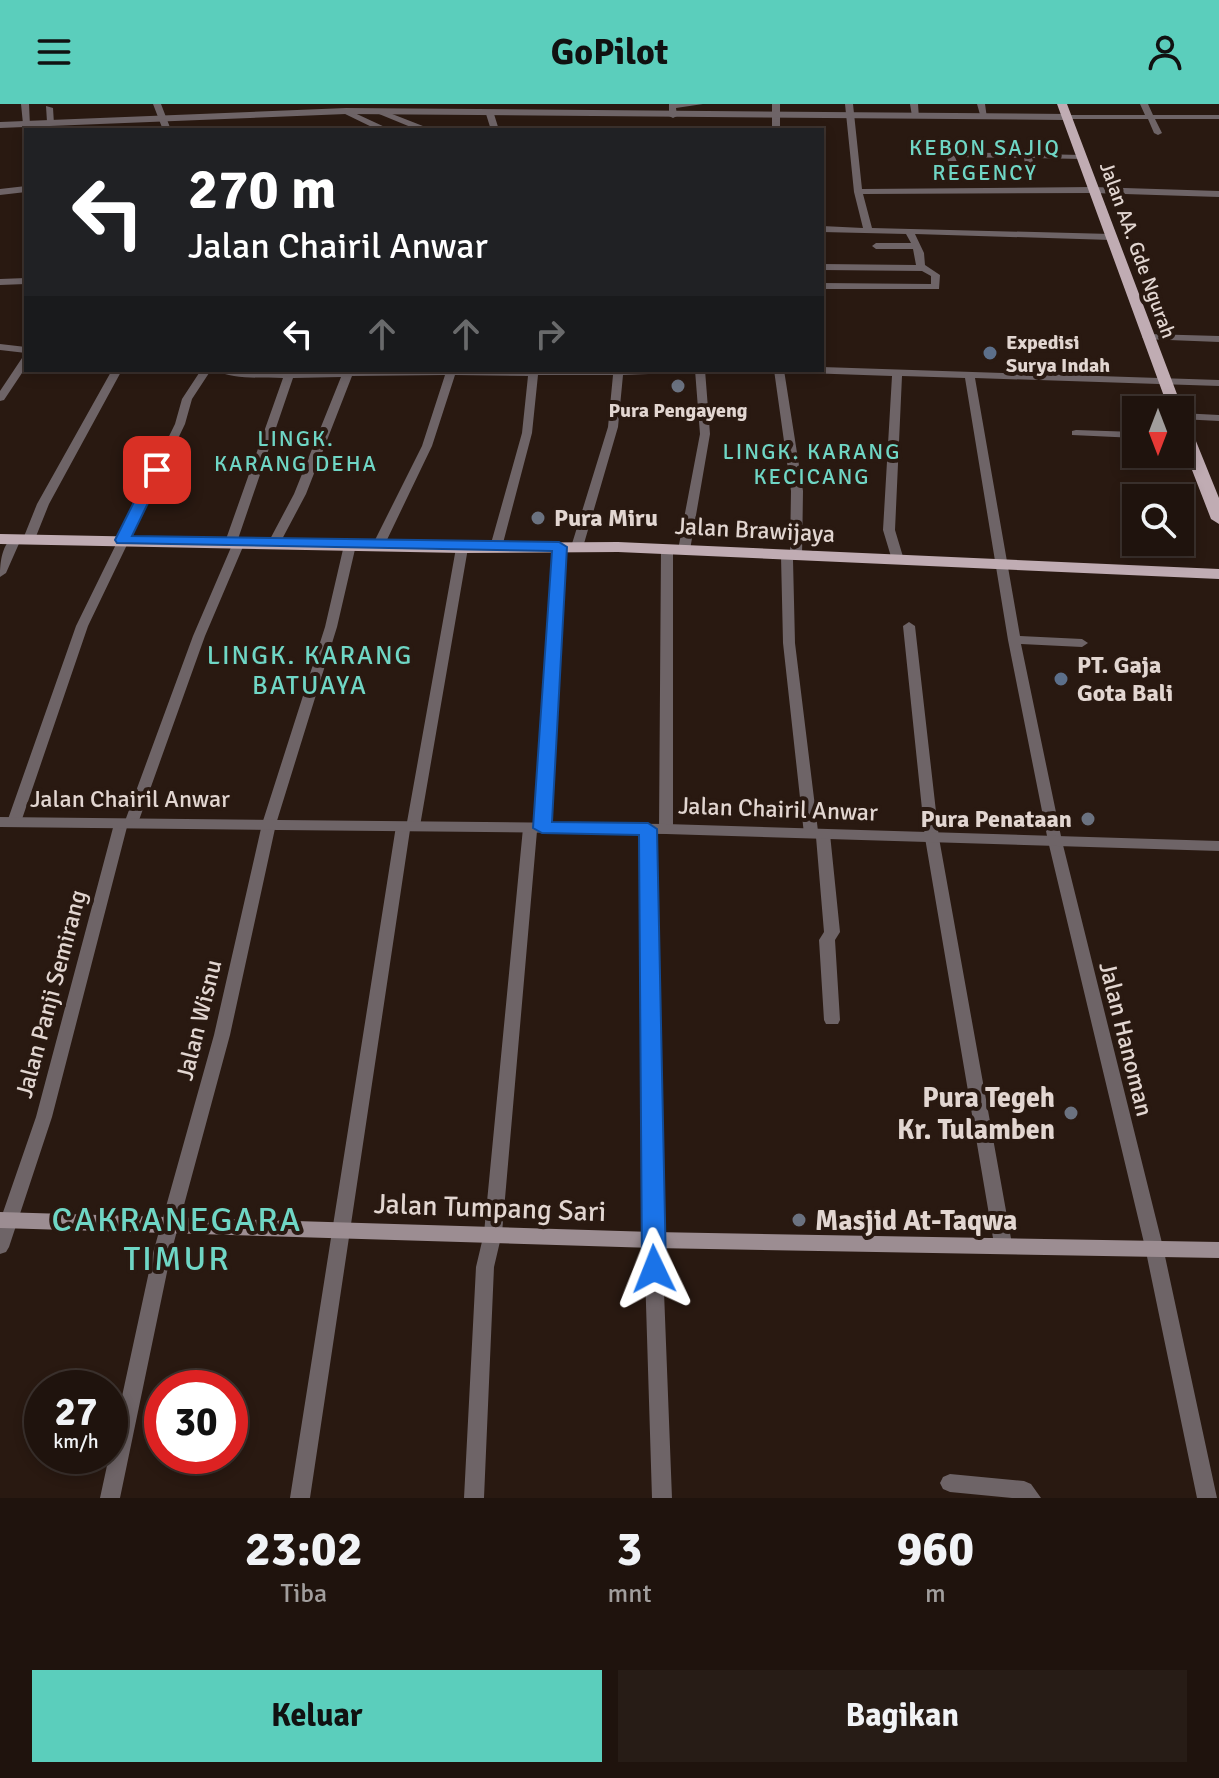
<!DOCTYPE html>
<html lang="id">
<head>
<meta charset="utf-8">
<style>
  :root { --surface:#1f130d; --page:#271c16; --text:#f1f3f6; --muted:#a19e9d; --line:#3c322e; --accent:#5bcebc }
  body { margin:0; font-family:Signika,sans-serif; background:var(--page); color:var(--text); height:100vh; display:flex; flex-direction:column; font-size:30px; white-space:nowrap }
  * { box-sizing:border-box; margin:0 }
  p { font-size:26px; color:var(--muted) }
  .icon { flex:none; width:44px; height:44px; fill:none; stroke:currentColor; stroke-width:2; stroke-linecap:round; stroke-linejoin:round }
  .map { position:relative; height:1394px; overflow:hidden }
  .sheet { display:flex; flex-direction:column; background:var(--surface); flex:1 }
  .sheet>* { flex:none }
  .hud { position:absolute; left:24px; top:24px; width:800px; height:244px; border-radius:0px; box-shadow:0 4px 12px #0003,0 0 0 2px var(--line); background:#202124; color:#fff; overflow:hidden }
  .needle { width:52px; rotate:180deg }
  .buttons { position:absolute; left:1122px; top:292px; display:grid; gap:16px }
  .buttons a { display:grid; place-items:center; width:72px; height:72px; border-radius:0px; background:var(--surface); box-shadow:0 4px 12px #0003,0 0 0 2px var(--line); font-size:40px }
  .speed { position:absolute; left:24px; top:1266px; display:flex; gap:16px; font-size:40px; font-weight:700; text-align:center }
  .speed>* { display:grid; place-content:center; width:104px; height:104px; border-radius:50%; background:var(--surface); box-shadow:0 4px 12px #0003,0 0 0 2px var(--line); line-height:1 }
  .speed small { font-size:20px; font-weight:400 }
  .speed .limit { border:12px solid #d22; background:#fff; color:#111 }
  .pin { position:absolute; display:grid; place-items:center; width:68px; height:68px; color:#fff; margin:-34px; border-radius:16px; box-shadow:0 4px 12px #0006 }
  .me { position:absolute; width:88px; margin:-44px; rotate:358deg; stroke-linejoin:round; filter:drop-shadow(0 0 6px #0008) }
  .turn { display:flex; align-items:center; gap:28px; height:168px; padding:0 32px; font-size:36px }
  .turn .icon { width:104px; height:104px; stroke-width:2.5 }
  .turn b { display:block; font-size:56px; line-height:68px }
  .lanes { display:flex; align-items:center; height:76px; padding:0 32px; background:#0003; justify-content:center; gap:40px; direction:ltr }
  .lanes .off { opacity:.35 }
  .eta { display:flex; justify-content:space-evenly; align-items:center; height:136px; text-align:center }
  .eta b { font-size:48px; font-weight:700; line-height:56px }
  .cta { display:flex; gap:16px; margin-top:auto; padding:16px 32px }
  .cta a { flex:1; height:92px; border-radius:0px; background:var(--accent); color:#111; font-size:32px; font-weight:700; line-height:92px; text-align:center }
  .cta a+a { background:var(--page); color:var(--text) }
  header { display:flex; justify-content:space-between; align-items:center; height:104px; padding:0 32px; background:var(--accent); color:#111; font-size:36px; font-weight:700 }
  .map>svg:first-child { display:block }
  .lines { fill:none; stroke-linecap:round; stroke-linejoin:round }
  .minor { fill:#6e6467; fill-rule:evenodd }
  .tertiary { fill:#6e6467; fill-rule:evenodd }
  .secondary { fill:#9c8d92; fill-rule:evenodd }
  .primary { fill:#c0acb3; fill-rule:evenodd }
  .route { fill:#1a73e8; stroke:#114b97; stroke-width:2 }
  .service-dot { fill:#5c6f8a; stroke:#291911; stroke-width:3 }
  .worship-dot { fill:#6b7280; stroke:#291911; stroke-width:3 }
  .labels { text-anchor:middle; stroke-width:8; stroke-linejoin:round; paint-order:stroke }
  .far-street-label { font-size:20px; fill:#e2d6d1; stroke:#291911 }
  .far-poi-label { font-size:20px; font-weight:bold; fill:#e2d6d1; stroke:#291911; text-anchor:start }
  .far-neighbourhood-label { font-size:22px; letter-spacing:2px; fill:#6fd6c5; stroke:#291911 }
  .poi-label { font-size:24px; font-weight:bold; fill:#e2d6d1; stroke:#291911; text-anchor:start }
  .street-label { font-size:24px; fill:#e2d6d1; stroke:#291911 }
  .neighbourhood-label { font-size:26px; letter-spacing:2px; fill:#6fd6c5; stroke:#291911 }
  .near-poi-label { font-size:28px; font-weight:bold; fill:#e2d6d1; stroke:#291911; text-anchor:end }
  .near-street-label { font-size:28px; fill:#e2d6d1; stroke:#291911 }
  .near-quarter-label { font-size:34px; letter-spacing:2px; fill:#6fd6c5; stroke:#291911 }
</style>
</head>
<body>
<header><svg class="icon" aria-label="menu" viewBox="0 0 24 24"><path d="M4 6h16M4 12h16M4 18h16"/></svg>GoPilot<svg class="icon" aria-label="person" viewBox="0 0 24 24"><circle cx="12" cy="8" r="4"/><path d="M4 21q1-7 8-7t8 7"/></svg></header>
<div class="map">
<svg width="1219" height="1394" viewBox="0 0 1219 1394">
  <rect width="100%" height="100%" fill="#291911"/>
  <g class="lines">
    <path class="minor" d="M21,0H29L30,22L23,20Z
      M153,0H161L171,26H163Z
      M669,0H703L676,4L677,12L673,14L669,12Z
      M772,0H780V26H772Z
      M845,0H853L862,85L1093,83L1219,87V93L1093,89L863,90L872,124L1111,130L1115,133L1111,136L915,130L924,149L925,161L940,171L939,185H822V179L931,180V172L922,167L822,166V160L916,161L913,145H876L872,142L876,139H911L906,130L822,128V122L863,124L854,88Z
      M910,0H918L919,14L912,12Z
      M977,0H985L987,14H981Z
      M1140,0H1148L1153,11H1219V15H1155L1162,29L1158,31L1154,29L1148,15H1067L1063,13L1067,11H1145Z
      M46,2L53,4L54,20L47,18Z
      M346,5L387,24L388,26H378L343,9L342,7Z
      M382,6L428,24L429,26H418L379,10L378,8Z
      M490,8L494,10L499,26H491L486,10Z
      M323,22L356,24L360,26H320L319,24Z
      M950,48L1082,51L1086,53L1082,55L1032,54L1034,62L1030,64H960L949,60L946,50ZM955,53L1024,54L1025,60H960L957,58Z
      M26,82V88L0,91V85Z
      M26,174V180L0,181V175Z
      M0,240L26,243V249L0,246Z
      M26,253V263L4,296L0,297V287L22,254Z
      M822,263L1219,276V282L975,274L1020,532L1082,535L1088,539L1082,543L1021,540L1062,737L1163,1143L1217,1394H1197L1145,1143L1048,737L1008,536L965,274L902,272L895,426L904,456L898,460L892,456L883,426L892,272L806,269L801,266H822Z
      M112,266H122L49,400L35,435L33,437H25L23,435L37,400Z
      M201,266H211L192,295L185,320L88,522L21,718L14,722L9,721L7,718L76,522L175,320L182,295Z
      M215,266L284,268L680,266L675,269L623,271L618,323L583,443L577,446L571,443L608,323L613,271H538L532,329L502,443L496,446L490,443L522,329L528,272L455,271L432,342L384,442L378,445L372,442L422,342L445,271L352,272L306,390L280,439L274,442L268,439L294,390L341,273L293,274L238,435L245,438L205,532L138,719L136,722L127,723L52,1013L9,1143L6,1148L0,1150V1117L36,1013L114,720L116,717H125L193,532L232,441L225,438L283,274C262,273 233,276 215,266Z
      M695,266H705L710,330L690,446L684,450L678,446L700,330Z
      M774,266H784L803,387L802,453L800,455L793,456L795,539L818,727L823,726L830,730L840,828L835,836L840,916L838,920H826L824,916L819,836L824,828L816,733L811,734L804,730L783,539L781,452L783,450L790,449L791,387Z
      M1180,309L1219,311V317L1180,315Z
      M1076,326L1136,328V334L1072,331V327Z
      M15,432L21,435L6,469L0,473C0,458 2,439 15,432Z
      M350,438L356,441L337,523L276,720L230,931L171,1149L120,1394H100L153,1149L214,931L262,720L325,523L344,441Z
      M559,440L565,443L549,724L542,728L537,727L502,1129L494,1163L484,1394H464L476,1163L484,1129L523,724L530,720L535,721L553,443Z
      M462,441L468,444L420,722L418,725L410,726L310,1394H290L396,722L398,719L407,718L456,444Z
      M667,441L673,445V725L666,729L659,725L661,445Z
      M909,518L915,522L939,734L1012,1140L1009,1145L1003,1147L997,1145L994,1140L925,734L903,522Z
      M648,721L655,725L662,1136L672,1394H652L644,1136L641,725Z
      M950,1370L1024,1377L1031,1380L1041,1394H1012L950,1388L943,1385L940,1379L943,1373Z"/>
    <path class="tertiary" d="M346,4L1067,10L1071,13L1067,16L346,10L0,24V18Z
      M1148,230L1219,232V238L1144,235L1142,233Z
      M0,713L666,720L1219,737V747L666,730L0,723Z"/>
    <path class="secondary" d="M0,1108L653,1128L1219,1138V1154L653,1144L0,1124Z"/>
    <path class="primary" d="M1057,0H1067L1183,306L1181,309L1180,306H1169Z
      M1180,311L1187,315L1219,394V420L1211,415L1180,335Z
      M0,430L462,439L618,438L1219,465V475L618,448L462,449L0,440Z"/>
  </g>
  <path class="route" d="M157,362L164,366L132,432L559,438L567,443L552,718L648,719L657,725L666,1165L662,1172L654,1175L645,1172L642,1165L639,731L542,729L533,724L552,447L117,439L115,436L150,366Z"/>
  <g class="service-dot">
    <circle cx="990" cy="249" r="8"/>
    <circle cx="1061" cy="575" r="8"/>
  </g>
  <g class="worship-dot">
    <circle cx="678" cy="282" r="8"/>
    <circle cx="538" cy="414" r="8"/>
    <circle cx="1088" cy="715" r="8"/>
    <circle cx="1071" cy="1009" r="8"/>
    <circle cx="799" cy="1116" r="8"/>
  </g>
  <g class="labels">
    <g class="far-street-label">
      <text transform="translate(1138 146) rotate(70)" y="7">Jalan AA. Gde Ngurah</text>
    </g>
    <g class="far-poi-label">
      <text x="1006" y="245">Expedisi<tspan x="1006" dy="23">Surya Indah</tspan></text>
      <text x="678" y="313" text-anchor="middle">Pura Pengayeng</text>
    </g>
    <g class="far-neighbourhood-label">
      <text x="985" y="51">KEBON SAJIQ<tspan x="985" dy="25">REGENCY</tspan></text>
      <text x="296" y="342">LINGK.<tspan x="296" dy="25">KARANG DEHA</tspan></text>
      <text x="812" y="355">LINGK. KARANG<tspan x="812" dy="25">KECICANG</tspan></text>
    </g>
    <g class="poi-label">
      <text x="554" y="422">Pura Miru</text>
      <text x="1077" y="569">PT. Gaja<tspan x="1077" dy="28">Gota Bali</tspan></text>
      <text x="1072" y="723" text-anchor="end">Pura Penataan</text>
    </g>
    <g class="street-label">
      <text transform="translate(755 426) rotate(3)" y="8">Jalan Brawijaya</text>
      <text x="130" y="703">Jalan Chairil Anwar</text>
      <text transform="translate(778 705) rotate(2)" y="8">Jalan Chairil Anwar</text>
      <text transform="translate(51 890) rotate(-75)" y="8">Jalan Panji Semirang</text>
      <text transform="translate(199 916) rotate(-76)" y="8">Jalan Wisnu</text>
      <text transform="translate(1126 935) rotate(76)" y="8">Jalan Hanoman</text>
    </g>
    <g class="neighbourhood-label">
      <text x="310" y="560">LINGK. KARANG<tspan x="310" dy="30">BATUAYA</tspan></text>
    </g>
    <g class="near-poi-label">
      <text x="1055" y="1003">Pura Tegeh<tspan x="1055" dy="32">Kr. Tulamben</tspan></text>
      <text x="815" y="1126" text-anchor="start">Masjid At-Taqwa</text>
    </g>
    <g class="near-street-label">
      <text transform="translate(490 1103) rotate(2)" y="10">Jalan Tumpang Sari</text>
    </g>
    <g class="near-quarter-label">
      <text x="177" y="1127">CAKRANEGARA<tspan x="177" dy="39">TIMUR</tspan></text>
    </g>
  </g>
</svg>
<div class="buttons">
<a><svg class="needle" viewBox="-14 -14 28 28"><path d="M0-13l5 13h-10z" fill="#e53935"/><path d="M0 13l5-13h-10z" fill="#a19e9d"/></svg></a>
<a><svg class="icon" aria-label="search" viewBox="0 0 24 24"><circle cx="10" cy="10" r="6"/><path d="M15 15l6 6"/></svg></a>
</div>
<div class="speed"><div>27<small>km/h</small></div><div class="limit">30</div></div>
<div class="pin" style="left:157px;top:366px;background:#d93025"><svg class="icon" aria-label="arrive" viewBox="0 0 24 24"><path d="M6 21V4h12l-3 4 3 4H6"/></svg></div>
<svg class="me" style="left:654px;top:1165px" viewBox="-20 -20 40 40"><path d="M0-17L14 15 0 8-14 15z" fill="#1a73e8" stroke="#fff" stroke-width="4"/></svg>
<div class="hud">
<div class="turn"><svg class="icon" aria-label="left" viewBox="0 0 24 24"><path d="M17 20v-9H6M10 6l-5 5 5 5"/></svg><div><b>270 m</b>Jalan Chairil Anwar</div></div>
<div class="lanes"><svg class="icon" aria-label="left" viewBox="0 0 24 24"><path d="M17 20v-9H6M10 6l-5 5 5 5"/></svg><svg class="icon off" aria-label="ahead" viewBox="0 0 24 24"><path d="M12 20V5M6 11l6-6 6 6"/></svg><svg class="icon off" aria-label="ahead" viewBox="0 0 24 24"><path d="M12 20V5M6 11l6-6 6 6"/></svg><svg class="icon off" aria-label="right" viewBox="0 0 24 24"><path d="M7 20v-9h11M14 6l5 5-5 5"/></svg></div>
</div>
</div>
<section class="sheet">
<div class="eta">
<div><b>23:02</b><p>Tiba</p></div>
<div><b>3</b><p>mnt</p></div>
<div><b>960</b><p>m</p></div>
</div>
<div class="cta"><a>Keluar</a><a>Bagikan</a></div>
</section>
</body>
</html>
